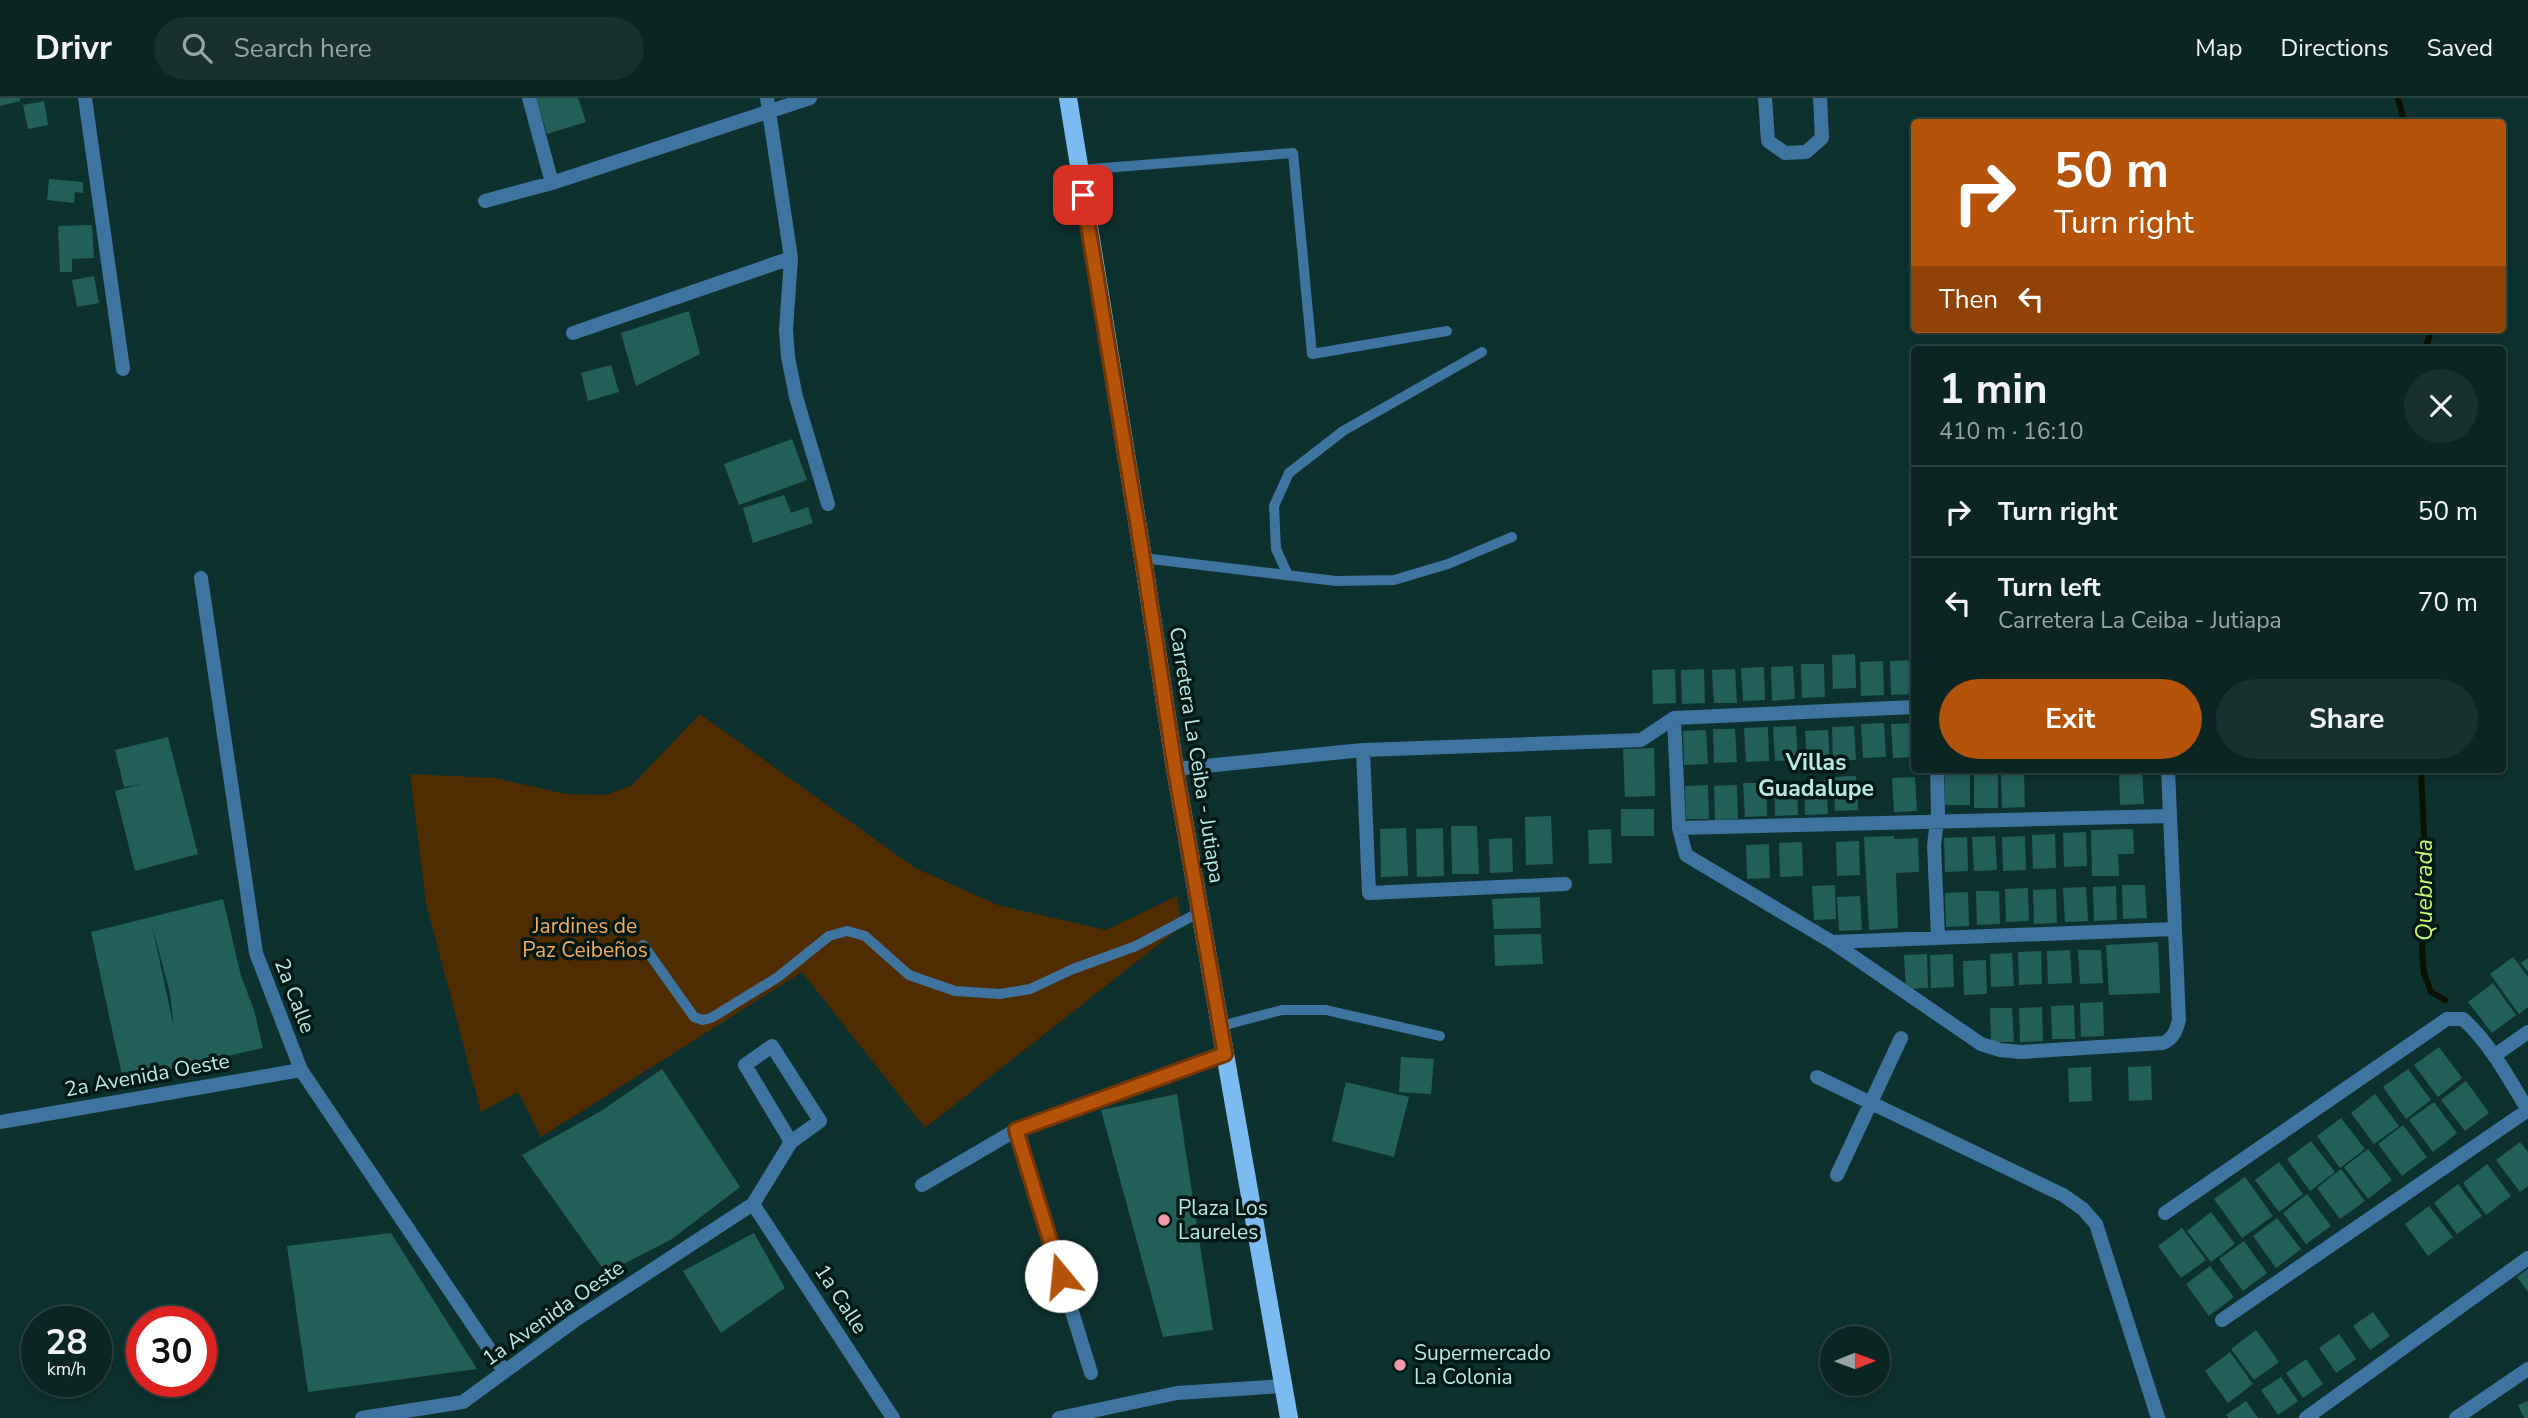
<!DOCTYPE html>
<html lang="en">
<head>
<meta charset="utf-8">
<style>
  :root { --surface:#0a2522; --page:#18312f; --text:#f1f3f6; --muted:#99a5a5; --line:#2a4240; --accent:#b45309 }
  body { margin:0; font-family:"Nunito Sans",sans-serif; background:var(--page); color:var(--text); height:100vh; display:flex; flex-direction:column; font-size:26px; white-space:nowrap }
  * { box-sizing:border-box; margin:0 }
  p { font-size:23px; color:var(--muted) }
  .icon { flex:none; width:38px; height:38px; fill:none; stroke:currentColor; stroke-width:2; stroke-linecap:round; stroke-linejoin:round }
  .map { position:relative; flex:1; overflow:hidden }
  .side { position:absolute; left:1911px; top:248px; width:595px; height:427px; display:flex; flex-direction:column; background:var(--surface); border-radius:7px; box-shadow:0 4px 10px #0003,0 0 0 2px var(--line) }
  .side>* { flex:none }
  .hud { position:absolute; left:1911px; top:21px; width:595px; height:214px; border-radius:7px; box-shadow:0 4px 10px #0003,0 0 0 2px var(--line); background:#b45309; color:#fff; overflow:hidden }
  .needle { width:46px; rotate:89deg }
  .controls { position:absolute; left:1820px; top:1228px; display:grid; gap:14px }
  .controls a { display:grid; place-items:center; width:70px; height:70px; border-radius:50%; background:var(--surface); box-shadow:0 4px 10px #0003,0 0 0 2px var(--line); font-size:35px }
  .speed { position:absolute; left:21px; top:1208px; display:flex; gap:14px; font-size:35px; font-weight:700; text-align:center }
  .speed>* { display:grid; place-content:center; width:91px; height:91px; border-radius:50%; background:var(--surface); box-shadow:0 4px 10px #0003,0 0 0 2px var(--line); line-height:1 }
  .speed small { font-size:18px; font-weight:400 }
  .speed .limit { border:10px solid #d22; background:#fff; color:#111 }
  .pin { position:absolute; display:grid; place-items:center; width:60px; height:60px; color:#fff; margin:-30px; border-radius:14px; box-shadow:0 4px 10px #0006 }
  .me { position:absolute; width:77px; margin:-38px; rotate:343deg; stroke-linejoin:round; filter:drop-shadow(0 0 5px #0008) }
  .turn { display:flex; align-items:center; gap:24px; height:147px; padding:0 28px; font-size:32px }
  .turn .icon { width:91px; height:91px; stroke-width:2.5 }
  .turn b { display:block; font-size:49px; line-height:60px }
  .then { display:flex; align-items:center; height:66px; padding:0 28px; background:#0003; gap:14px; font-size:26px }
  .round { display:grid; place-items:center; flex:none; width:74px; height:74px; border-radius:37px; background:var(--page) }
  .head { display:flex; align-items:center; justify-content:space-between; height:119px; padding:0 28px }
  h1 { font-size:42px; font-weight:700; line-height:52px }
  .action { display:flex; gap:14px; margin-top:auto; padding:14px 28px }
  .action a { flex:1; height:80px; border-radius:42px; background:var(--accent); color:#fff; font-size:28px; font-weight:700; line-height:80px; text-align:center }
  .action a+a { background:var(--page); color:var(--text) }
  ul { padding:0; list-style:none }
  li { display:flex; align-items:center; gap:21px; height:91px; padding:0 28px; border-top:2px solid var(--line) }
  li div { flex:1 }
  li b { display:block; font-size:26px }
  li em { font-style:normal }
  header { display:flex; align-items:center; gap:42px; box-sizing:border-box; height:98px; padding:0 35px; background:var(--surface); border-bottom:2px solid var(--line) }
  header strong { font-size:33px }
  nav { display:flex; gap:38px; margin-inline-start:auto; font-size:24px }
  .search { width:490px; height:63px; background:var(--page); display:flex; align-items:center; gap:18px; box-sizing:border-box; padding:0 24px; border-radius:38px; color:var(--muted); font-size:26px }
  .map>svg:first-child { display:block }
  .green { fill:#502d00 }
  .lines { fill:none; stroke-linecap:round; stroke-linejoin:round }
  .stream { stroke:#091200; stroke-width:6 }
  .building { fill:#235f59; fill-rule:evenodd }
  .service { stroke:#3f74a0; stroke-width:10 }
  .minor { stroke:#3f74a0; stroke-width:14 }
  .primary { stroke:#7bbbf1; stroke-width:18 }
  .route-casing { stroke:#753606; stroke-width:18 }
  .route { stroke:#b45309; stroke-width:12 }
  .poi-dot { fill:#f29aad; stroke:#011815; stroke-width:2.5 }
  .labels { text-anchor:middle; stroke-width:7; stroke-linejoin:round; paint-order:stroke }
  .street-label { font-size:21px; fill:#b8eae3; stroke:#011815 }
  .park-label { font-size:21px; fill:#f9ab56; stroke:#011815 }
  .poi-label { font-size:21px; fill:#b8eae3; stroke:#011815; text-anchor:start }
  .neighbourhood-label { font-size:23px; font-weight:bold; fill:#b8eae3; stroke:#011815 }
  .water-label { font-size:23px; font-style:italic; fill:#c9f872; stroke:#011815 }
</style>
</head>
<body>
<header>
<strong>Drivr</strong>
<div class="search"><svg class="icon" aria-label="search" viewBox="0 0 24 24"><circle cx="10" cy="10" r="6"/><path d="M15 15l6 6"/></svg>Search here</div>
<nav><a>Map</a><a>Directions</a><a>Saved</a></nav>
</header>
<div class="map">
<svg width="2528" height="1320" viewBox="0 0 2528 1320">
  <rect width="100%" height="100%" fill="#0d312e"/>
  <path class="green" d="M700,616L915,770L998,807L1106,832L1177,798L1182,828L925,1030L802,874L541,1039L518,994L481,1014L426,805L410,676L495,680L566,696L605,697L631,688Z"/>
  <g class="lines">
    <path class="stream" d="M2398,0L2404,24
      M2425,252L2432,231
      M2421,672L2427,802L2422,853L2424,875L2431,894L2445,902"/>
  </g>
  <path class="building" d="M0,0H20V3L0,8Z
    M536,0H578L586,24L547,36Z
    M44,3L48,27L28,31L23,7Z
    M49,81L83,84V95L75,94L74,105L47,102Z
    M92,127L94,160L72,161V174H60L58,128Z
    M94,178L99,205L77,209L72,182Z
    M689,213L700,256L636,288L621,235Z
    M611,267L619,294L588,303L581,275Z
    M792,341L807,382L739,407L724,366Z
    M784,397L791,415L808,409L813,425L753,445L743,410Z
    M1855,556L1856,590L1833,591L1832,557Z
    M1913,562L1914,596L1891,597L1890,563Z
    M1883,563L1884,597L1861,598L1860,564Z
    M1801,566H1824L1825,599L1802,600Z
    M1793,568L1795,601L1772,603L1771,569Z
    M1764,569L1765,602L1743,603L1741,570Z
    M1675,571L1676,605L1653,606L1652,572Z
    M1704,571L1705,605L1682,606L1681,572Z
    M1735,571L1737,605H1714L1712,572Z
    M1884,625L1886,659L1863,660L1861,626Z
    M1914,625V659L1893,660L1891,626Z
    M1796,628L1798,662L1775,663L1773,629Z
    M1854,628L1856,662H1833L1832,629Z
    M1768,629L1769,663L1746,664L1744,630Z
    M1713,631H1735L1737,664L1714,665Z
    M1706,632L1708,666L1684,667L1683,633Z
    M1828,632L1830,665L1807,666L1805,633Z
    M168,639L198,756L135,773L115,693L141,686L124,689L115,652Z
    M1654,650L1655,698L1625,699L1623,651Z
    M1945,672H1970V707H1945Z
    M1974,672H1998V710H1974Z
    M2142,672L2144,706L2120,707L2119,673Z
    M2001,676H2024L2025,709L2002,710Z
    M1856,678L1858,712L1835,713L1833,679Z
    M1915,679L1917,713L1894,714L1892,680Z
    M1826,682L1828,716L1805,717L1804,683Z
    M1797,683L1798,717L1775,718L1774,684Z
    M1743,685H1766L1767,718L1745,719Z
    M1708,687L1709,721H1686L1685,688Z
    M1737,687L1738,721L1715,722L1714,688Z
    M1621,711H1654V738H1621Z
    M1551,718L1553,766L1526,767L1525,719Z
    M1451,728H1477L1479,776H1452Z
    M1406,730L1408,778L1381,779L1380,731Z
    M1443,730L1444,778L1417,779L1416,731Z
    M1611,731L1612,765L1589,766L1588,732Z
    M2133,731L2134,756H2118L2119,778H2092L2091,732Z
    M2086,734L2087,768L2064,769L2063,735Z
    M2055,736L2056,770L2033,771L2032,737Z
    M1894,738V741L1918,740L1919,774L1896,775L1898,830L1869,832L1864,739Z
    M1995,738L1997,772L1974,773L1972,739Z
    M2025,738L2026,772L2003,773L2002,739Z
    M1967,739L1968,773L1945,774L1944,740Z
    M1512,740L1513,774L1490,775L1489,741Z
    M1859,743L1860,777L1837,778L1836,744Z
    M1802,744L1803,778L1780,779L1779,745Z
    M1769,746L1770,780L1747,781L1746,747Z
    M1835,787L1836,821L1814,822L1812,788Z
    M2122,787H2145L2147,820L2123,821Z
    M2116,788L2117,822L2094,823L2093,789Z
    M2086,789L2088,823L2065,824L2063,790Z
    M2028,790L2029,823L2006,824L2005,791Z
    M2056,791L2057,825L2034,826L2033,792Z
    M1976,793H1999L2000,826L1977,827Z
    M1968,794L1969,828L1946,829L1945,795Z
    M1860,798L1862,832L1839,833L1837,799Z
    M1540,799L1541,830L1494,831L1492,801Z
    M223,801L241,878L254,912L263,950L123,982L91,834ZM152,827L170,895L174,930Z
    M1541,836L1543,866L1495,868L1494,837Z
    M2158,844L2160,895L2109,897L2106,847Z
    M2070,852L2072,885L2048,886L2047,853Z
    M2078,852H2101L2103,885L2080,886Z
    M2041,853L2042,886L2019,887L2018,854Z
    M2012,855L2014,888L1991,889L1990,856Z
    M1927,856L1928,890L1906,891L1904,857Z
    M1953,856L1954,889L1931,890L1930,857Z
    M2513,859L2528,879V909L2519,916L2490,876Z
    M2528,860V874L2521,865Z
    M1986,862L1987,896L1964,897L1963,863Z
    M2493,885L2516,917L2492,935L2468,904Z
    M2103,904L2104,938L2081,939L2080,905Z
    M2074,907L2075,941H2052L2051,908Z
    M2042,909L2043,943L2020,944L2019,910Z
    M1990,910H2012L2014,944H1991Z
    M2439,949L2462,980L2438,999L2414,967Z
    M1401,959L1434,961L1431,996L1399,994Z
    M2151,968L2152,1002L2129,1003L2128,969Z
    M2091,969L2092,1003L2069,1004L2068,970Z
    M662,971L740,1089L672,1141L606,1175L522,1057L601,1013Z
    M2408,971L2431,1002L2406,1021L2383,989Z
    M2466,983L2489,1015L2465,1033L2441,1002Z
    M1346,984L1409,999L1394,1059L1332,1043Z
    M1177,996L1213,1232L1163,1239L1101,1012Z
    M2375,996L2399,1028L2374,1046L2351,1015Z
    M2434,1004L2457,1035L2433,1054L2409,1022Z
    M2341,1020L2365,1051L2340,1070L2317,1038Z
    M2403,1027L2427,1059L2402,1078L2378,1046Z
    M2311,1043L2335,1074L2310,1093L2287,1061Z
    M2520,1044L2528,1054V1088L2520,1094L2496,1062Z
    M2368,1051L2392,1082L2368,1101L2344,1069Z
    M2279,1064L2303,1096L2279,1114L2255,1082Z
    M2487,1066L2511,1098L2486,1117L2463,1085Z
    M2341,1071L2365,1103L2340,1121L2317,1090Z
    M2245,1079L2273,1118L2242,1140L2214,1101Z
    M2458,1086L2482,1118L2457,1136L2434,1105Z
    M2307,1096L2331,1128L2306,1146L2283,1115Z
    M2429,1108L2453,1139L2428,1158L2405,1126Z
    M2211,1114L2235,1146L2211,1164L2187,1133Z
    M2277,1120L2301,1151L2276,1170L2253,1138Z
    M2182,1130L2206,1162L2181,1180L2158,1148Z
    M391,1135L477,1271L308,1294L287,1148Z
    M754,1135L785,1190L721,1235L683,1173Z
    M2244,1143L2267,1175L2243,1193L2219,1161Z
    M2210,1168L2234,1199L2209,1218L2186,1186Z
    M2528,1171V1194L2517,1179Z
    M2373,1214L2390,1238L2370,1252L2353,1228Z
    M2256,1232L2279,1264L2254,1282L2231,1251Z
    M2339,1236L2356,1261L2336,1275L2319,1250Z
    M2230,1254L2253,1286L2228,1305L2205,1273Z
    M2306,1261L2323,1286L2303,1300L2286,1275Z
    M2281,1279L2298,1303L2278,1317L2261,1292Z
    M2246,1303L2258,1320H2228L2226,1317Z
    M2528,1303V1320H2524L2518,1307Z"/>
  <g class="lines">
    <path class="service" d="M1078,72L1293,55L1312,256L1447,233
      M1143,460L1336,483L1394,482L1448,466L1512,439
      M1288,477L1276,451L1274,408L1289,375L1343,333L1482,254
      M643,847L694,919L703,922L711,920L778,879L829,838L847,833L865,838L909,877L955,893L1000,896L1030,891L1073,871L1136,848L1200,814
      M1221,928L1282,912H1326L1440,938"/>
    <path class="minor" d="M85,0L123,271
      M529,0L552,85
      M767,0L791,160L786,232L788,259L796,299L828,406
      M1765,0L1768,43L1785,55L1806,54L1822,40L1820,0
      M485,103L552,85L810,0
      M573,235L791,160
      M201,480L256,855L301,972L504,1273
      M1674,620L1679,730L1686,757L1832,844L1981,946L2000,952L2021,954L2163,945C2174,940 2176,933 2179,922L2168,672
      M1363,652L1369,795L1565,786
      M1175,671L1363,652L1641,642L1674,620L1914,609
      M1937,672L1938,715L1934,747L1938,839
      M1679,730L2169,718
      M1832,844L2175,831
      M2494,958L2528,934
      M1817,979L2063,1097L2083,1111L2096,1126L2158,1320
      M0,1024L301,972
      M1016,1032L1225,956
      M1837,1077L1901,940
      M922,1087L1016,1032L1091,1275
      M753,1106L893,1320
      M2165,1115L2447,921H2463C2490,945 2509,981 2528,1012
      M2222,1222L2528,1012
      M362,1320L463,1304L574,1223L753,1106L791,1044L820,1023L772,948L745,967L791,1044
      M1059,1320L1177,1295L1283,1288
      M2306,1320L2528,1160
      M2456,1320L2528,1271"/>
    <path class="primary" d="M1068,0L1143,460L1175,671L1289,1320"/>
  </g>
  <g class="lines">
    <defs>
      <path id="route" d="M1061,1178L1016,1032L1225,956L1175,671L1143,460L1083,97"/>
    </defs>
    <use href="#route" class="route-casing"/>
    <use href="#route" class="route"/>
  </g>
  <g class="poi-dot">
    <circle cx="1164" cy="1122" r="7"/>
    <circle cx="1400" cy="1267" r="7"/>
  </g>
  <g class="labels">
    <g class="street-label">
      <text transform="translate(1197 657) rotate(81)" y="7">Carretera La Ceiba - Jutiapa</text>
      <text transform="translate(295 898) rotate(69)" y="7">2a Calle</text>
      <text transform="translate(147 977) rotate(-10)" y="7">2a Avenida Oeste</text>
      <text transform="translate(841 1201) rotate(57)" y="7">1a Calle</text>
      <text transform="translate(553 1215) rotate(-35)" y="7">1a Avenida Oeste</text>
    </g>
    <g class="park-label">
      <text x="585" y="835">Jardines de<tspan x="585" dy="24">Paz Ceibeños</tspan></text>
    </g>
    <g class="poi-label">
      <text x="1178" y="1117">Plaza Los<tspan x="1178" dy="24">Laureles</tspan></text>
      <text x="1414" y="1262">Supermercado<tspan x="1414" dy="24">La Colonia</tspan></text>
    </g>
    <g class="neighbourhood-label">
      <text x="1816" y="672">Villas<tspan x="1816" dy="26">Guadalupe</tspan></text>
    </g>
    <g class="water-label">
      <text transform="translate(2424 792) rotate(-90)" y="8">Quebrada</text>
    </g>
  </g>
</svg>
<div class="controls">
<a><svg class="needle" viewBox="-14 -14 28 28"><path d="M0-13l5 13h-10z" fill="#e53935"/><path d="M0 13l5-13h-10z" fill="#99a5a5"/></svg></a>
</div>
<div class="speed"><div>28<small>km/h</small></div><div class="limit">30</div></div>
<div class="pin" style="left:1083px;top:97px;background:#d93025"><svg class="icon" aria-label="arrive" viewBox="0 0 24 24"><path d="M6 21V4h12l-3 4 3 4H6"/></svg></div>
<svg class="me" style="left:1061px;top:1178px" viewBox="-20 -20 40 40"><circle r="19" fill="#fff"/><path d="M0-13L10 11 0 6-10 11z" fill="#b45309"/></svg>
<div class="hud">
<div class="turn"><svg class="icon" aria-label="right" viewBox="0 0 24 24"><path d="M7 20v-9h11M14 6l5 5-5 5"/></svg><div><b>50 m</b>Turn right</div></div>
<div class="then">Then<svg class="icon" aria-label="left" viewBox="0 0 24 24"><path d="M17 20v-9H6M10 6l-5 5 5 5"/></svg></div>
</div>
<section class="side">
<div class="head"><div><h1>1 min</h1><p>410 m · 16:10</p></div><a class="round"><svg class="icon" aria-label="close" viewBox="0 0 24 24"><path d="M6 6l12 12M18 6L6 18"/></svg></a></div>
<ul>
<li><svg class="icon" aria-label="right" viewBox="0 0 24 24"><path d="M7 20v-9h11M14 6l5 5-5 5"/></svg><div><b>Turn right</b></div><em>50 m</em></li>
<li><svg class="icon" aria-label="left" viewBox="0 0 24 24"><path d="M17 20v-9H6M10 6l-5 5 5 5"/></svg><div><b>Turn left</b><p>Carretera La Ceiba - Jutiapa</p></div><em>70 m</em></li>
</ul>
<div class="action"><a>Exit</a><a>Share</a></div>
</section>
</div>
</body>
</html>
